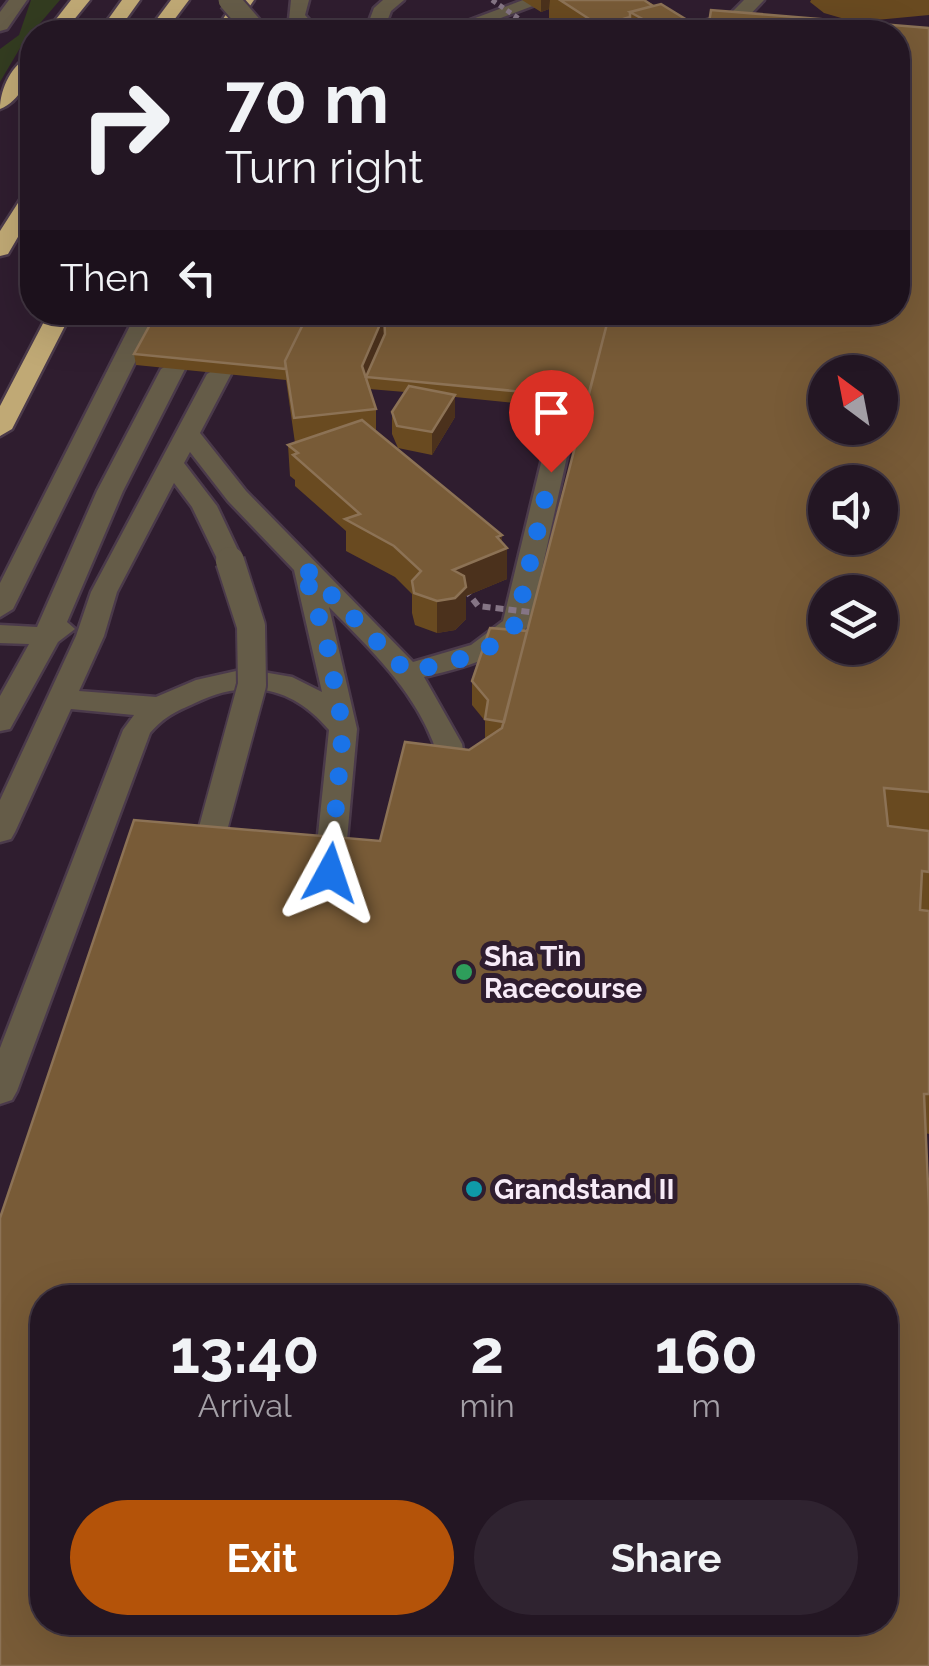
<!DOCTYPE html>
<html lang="en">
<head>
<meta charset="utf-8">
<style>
  :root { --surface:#231623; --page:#2f2330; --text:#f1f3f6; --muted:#a39fa6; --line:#403541; --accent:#b45309 }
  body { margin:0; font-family:Raleway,sans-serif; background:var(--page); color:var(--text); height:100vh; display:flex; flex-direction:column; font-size:38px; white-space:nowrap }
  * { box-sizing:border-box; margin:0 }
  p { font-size:32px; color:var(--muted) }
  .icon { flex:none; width:55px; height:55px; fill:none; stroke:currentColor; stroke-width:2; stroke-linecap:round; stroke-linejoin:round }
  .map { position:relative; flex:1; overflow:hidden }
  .details { position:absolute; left:30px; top:1285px; width:868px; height:350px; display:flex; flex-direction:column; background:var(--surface); border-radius:40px; box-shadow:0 10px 40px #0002,0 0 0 2px var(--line) }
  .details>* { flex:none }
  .guide { position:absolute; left:20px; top:20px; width:890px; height:305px; border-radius:40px; box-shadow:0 10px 40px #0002,0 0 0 2px var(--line); background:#231623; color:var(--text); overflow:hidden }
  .needle { width:65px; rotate:328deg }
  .tools { position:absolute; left:808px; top:355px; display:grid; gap:20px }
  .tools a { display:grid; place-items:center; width:90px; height:90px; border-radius:50%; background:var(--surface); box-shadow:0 10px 40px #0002,0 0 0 2px var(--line); font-size:50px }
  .pin { position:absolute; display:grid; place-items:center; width:85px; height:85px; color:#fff; margin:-102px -42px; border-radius:50% 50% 50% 0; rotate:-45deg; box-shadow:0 0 10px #0007 }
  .pin .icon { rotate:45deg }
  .me { position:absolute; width:110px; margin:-55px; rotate:5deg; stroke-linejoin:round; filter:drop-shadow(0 0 8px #0008) }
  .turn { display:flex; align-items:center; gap:35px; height:210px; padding:0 40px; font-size:45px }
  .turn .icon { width:130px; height:130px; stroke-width:2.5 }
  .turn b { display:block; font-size:70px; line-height:85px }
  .then { display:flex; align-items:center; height:95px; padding:0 40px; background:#0003; gap:20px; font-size:38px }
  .eta { display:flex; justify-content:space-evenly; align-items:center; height:170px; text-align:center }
  .eta b { font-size:60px; font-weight:700; line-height:70px }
  .primary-button { display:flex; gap:20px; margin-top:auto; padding:20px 40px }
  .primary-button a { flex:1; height:115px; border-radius:60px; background:var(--accent); color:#fff; font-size:40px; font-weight:700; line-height:115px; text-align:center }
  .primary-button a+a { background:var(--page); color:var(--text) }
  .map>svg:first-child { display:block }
  .green { fill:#333c20 }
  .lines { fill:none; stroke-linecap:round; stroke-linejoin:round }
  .minor-casing { stroke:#4b3a4b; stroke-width:5 }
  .highway-casing { stroke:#4b3a4b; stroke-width:5 }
  .minor { fill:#655c48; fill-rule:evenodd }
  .highway { fill:#c0a975; fill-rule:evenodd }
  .minor-bridge-far1-casing { stroke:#4b3a4b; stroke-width:25; stroke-linecap:butt }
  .minor-bridge-casing { stroke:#4b3a4b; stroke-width:32; stroke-linecap:butt }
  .path-bridge-far1 { stroke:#857585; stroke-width:5; stroke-dasharray:5 4; stroke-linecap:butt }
  .path-bridge { stroke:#857585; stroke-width:6; stroke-dasharray:8 5; stroke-linecap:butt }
  .minor-bridge-far1 { stroke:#655c48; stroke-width:21 }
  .minor-bridge { stroke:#655c48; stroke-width:28 }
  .wall { fill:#694a20 }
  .shaded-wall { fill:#4b311c }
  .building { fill:#785b37; stroke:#8c7255; stroke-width:2.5; fill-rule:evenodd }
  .route { stroke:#1a73e8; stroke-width:18; stroke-dasharray:0 32.4 }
  .leisure-dot { fill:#2e9e5b; stroke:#2f1d2f; stroke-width:4 }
  .culture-dot { fill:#0f9aa8; stroke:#2f1d2f; stroke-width:4 }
  .labels { text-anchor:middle; stroke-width:10; stroke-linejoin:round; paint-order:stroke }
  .poi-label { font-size:28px; font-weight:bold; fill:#f7ebf7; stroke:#2f1d2f; text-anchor:start }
</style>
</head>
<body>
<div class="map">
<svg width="929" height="1666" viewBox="0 0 929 1666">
  <rect width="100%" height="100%" fill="#2f1d2f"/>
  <path class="green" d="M31,0H60L23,43L0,82V49L19,35Z"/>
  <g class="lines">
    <defs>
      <path id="minor" d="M9,0H27L7,29L0,31V12Z
        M291,0H309L305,15L320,32H301L289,20Z
        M383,0H404L391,11L383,32H365L374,8Z
        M523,0H536L538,4L464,32H438Z
        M744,0H764L744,21L703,30L694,24L731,13Z
        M137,312H160L13,609L0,617V583Z
        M173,362L185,369L123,491L67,622L75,629L58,642L10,729L0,731V696L29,644L0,643V625L37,627L97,491L161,369Z
        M219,367L231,374L200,433L246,491L413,662L471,645L503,621L548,434L560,427L569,429L572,434L530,623C505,659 464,667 424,677L462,744L470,788L465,795H445C435,779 439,759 433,742C412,688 369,648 329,607L357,729L344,873L340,881L329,884L318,881L314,873L329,730C292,686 246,678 195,703C175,712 165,716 150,733L17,1091L12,1100L0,1104V1048L123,730L134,715L71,709L15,832L11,839L0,842V800L76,636L91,592L207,374ZM190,452L228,501L294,570L322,692L292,677L245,669L196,680L156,697L79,691L104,636L117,592L174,483L192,507L221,567L230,569L243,561L217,506L184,463Z"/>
      <path id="highway" d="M71,0H90L64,32H46Z
        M122,0H140L117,32H99Z
        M171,0H189L165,32H147Z
        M236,0H254L232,32H214Z
        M32,55C33,74 20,102 0,109C0,89 12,63 32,55Z
        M32,190V213L8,254L0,256V231L25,192Z
        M49,312H72L12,429L0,436V406Z"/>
    </defs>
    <use href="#minor" class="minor-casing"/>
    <use href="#highway" class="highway-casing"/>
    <use href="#minor" class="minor"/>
    <use href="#highway" class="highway"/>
    <defs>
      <path id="minor-bridge-far1" d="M229,0L257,32"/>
      <path id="minor-bridge" d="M204,862L252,685L251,626L230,561"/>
    </defs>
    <use href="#minor-bridge-far1" class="minor-bridge-far1-casing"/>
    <use href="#minor-bridge" class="minor-bridge-casing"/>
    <path class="path-bridge-far1" d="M492,0L538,32"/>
    <path class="path-bridge" d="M465,589L478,606L538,613"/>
    <use href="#minor-bridge-far1" class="minor-bridge-far1"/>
    <use href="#minor-bridge" class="minor-bridge"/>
  </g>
  <path class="wall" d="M522,0H644L692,23L929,28V1134L925,1133L380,841L469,750L485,739V721L472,705V681L527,631L585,410L455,397V417L432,455L398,448L392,434V412L405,392L369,389L376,409V432L502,542L507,579L466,596V619L455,630L437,633L415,625L412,613V594L395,577L346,551V531L295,486V480L290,476L288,445L295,443L286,380L136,365L134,354L157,312H898V32H567L549,21V9L541,12Z
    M811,0H929V15L855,22L824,13L810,2Z"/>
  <path class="shaded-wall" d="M541,0H550L549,9L541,12Z
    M630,17L629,32H600V26Z
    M368,312H392L385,345L366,377V388L362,366L368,325Z
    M455,395V417L432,455V432Z
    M502,535V550L507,548V579L466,596V619L455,630L437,633V601L453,570Z"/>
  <path class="building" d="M560,0H644L653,6L630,12V17L600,26Z
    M661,4L692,23H709L711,10L929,28V792L884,788L888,826L929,831V872L922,871L920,910L929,911V1094H924L929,1207V1666H0V1218L134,820L380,841L405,742L469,750L502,728L610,312H898V32H666L630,12ZM825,372H880V428H825ZM825,482H880V538H825ZM825,592H880V648H825ZM42,1298H885V1622H42Z
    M157,312H309L285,361L286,369L134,354Z
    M309,312H346L384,315L362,366L376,409L294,418L285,361Z
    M346,312H366L368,314L372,312H610L588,398L366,377L385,334L384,315Z
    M409,386L455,395L432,432L397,426L392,412Z
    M362,420L502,535L497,537L507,548L453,570L464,576L466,587L455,598L437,601L414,593L412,581L421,571L394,546L345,519L360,514L293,455L298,453L288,445Z
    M490,628L527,631L504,722L485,719L488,700L472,681Z"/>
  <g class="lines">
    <path class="route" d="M330,873L343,728L326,639L302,565L407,672C444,663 493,657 516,623L551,472"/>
  </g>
  <circle class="leisure-dot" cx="464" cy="972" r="10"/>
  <circle class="culture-dot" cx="474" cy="1189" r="10"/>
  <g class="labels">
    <g class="poi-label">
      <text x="484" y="966">Sha Tin<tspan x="484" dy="32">Racecourse</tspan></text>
      <text x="494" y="1199">Grandstand II</text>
    </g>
  </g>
</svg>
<div class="tools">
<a><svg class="needle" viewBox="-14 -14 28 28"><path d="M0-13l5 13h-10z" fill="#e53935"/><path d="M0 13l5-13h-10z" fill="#a39fa6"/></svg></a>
<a><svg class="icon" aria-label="sound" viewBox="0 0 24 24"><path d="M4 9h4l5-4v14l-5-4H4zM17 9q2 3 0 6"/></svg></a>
<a><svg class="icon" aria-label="layers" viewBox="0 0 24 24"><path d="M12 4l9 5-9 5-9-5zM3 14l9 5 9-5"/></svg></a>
</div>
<div class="pin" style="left:551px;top:472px;background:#d93025"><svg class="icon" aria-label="arrive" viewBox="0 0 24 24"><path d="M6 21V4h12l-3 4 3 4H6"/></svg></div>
<svg class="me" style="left:330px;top:873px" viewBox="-20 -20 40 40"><path d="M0-17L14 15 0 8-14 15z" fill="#1a73e8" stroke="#fff" stroke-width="4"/></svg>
<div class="guide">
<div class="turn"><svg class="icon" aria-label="right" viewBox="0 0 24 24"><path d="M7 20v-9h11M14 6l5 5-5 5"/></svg><div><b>70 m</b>Turn right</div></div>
<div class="then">Then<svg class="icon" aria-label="left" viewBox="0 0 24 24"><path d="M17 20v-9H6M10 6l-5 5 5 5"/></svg></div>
</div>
<section class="details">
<div class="eta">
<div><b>13:40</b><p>Arrival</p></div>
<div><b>2</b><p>min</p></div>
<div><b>160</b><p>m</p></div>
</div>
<div class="primary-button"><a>Exit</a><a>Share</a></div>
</section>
</div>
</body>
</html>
